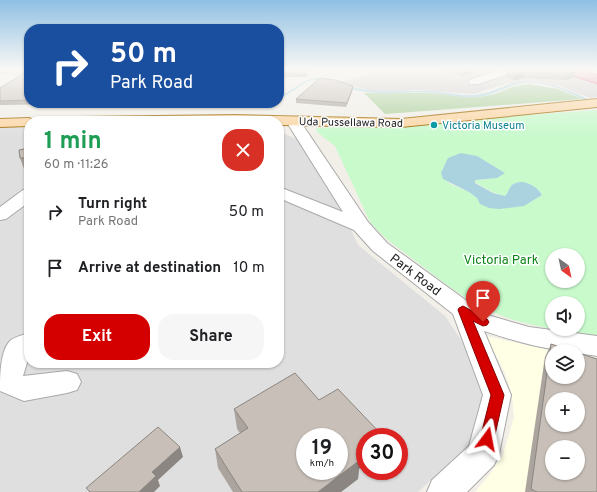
<!DOCTYPE html>
<html lang="en">
<head>
<meta charset="utf-8">
<style>
  :root { --surface:#fff; --page:#f6f6f6; --text:#202124; --muted:#757577; --accent:#d40000 }
  body { margin:0; font-family:Overpass,sans-serif; background:var(--page); color:var(--text); height:100vh; display:flex; flex-direction:column; font-size:15px; white-space:nowrap }
  * { box-sizing:border-box; margin:0 }
  p { font-size:13px; color:var(--muted) }
  .icon { flex:none; width:22px; height:22px; fill:none; stroke:currentColor; stroke-width:2; stroke-linecap:round; stroke-linejoin:round }
  .map { position:relative; flex:1; overflow:hidden }
  .drawer { position:absolute; left:24px; top:116px; width:260px; height:252px; display:flex; flex-direction:column; background:var(--surface); border-radius:16px; box-shadow:0 1px 3px #0004 }
  .drawer>* { flex:none }
  .guide { position:absolute; left:24px; top:24px; width:260px; height:84px; border-radius:16px; box-shadow:0 1px 3px #0004; background:#1a4fa0; color:#fff; overflow:hidden }
  .needle { width:26px; rotate:147deg }
  .buttons { position:absolute; left:545px; top:248px; display:grid; gap:8px }
  .buttons a { display:grid; place-items:center; width:40px; height:40px; border-radius:50%; background:var(--surface); box-shadow:0 1px 3px #0004; font-size:20px }
  .speed { position:absolute; left:296px; top:428px; display:flex; gap:8px; font-size:20px; font-weight:700; text-align:center }
  .speed>* { display:grid; place-content:center; width:52px; height:52px; border-radius:50%; background:var(--surface); box-shadow:0 1px 3px #0004; line-height:1 }
  .speed small { font-size:10px; font-weight:400 }
  .speed .limit { border:6px solid #d22; background:#fff; color:#111 }
  .pin { position:absolute; display:grid; place-items:center; width:34px; height:34px; color:#fff; margin:-41px -17px; border-radius:50% 50% 50% 0; rotate:-45deg; box-shadow:0 0 4px #0007 }
  .pin .icon { rotate:45deg }
  .me { position:absolute; width:44px; margin:-22px; rotate:13deg; stroke-linejoin:round; filter:drop-shadow(0 0 3px #0008) }
  .turn { display:flex; align-items:center; gap:14px; height:84px; padding:0 20px; font-size:18px }
  .turn .icon { width:52px; height:52px; stroke-width:2.5 }
  .turn b { display:block; font-size:28px; line-height:34px }
  .round { display:grid; place-items:center; flex:none; width:42px; height:42px; border-radius:16px; background:var(--page) }
  .head { display:flex; align-items:center; justify-content:space-between; height:68px; padding:0 20px }
  h1 { font-size:24px; font-weight:700; line-height:30px; color:#1e9e55 }
  .primary-button { display:flex; gap:8px; margin-top:auto; padding:8px 20px }
  .primary-button a { flex:1; height:46px; border-radius:16px; background:var(--accent); color:#fff; font-size:16px; font-weight:700; line-height:46px; text-align:center }
  .primary-button a+a { background:var(--page); color:var(--text) }
  ul { padding:0; list-style:none }
  li { display:flex; align-items:center; gap:12px; height:56px; padding:0 20px }
  li div { flex:1 }
  li b { display:block; font-size:15px }
  li em { font-style:normal }
  .map>svg:first-child { display:block }
  .residential { fill:#e0dfdf; fill-rule:evenodd }
  .education { fill:#ffffe5; fill-rule:evenodd }
  .religious { fill:#d0d0d0 }
  .forest { fill:#add19e }
  .park { fill:#c8facc; fill-rule:evenodd }
  .water { fill:#aad3df }
  .lines { fill:none; stroke-linecap:round; stroke-linejoin:round }
  .stream { fill:#aad3df; fill-rule:evenodd }
  .minor-casing { stroke:#a9a9a9; stroke-width:2 }
  .major-casing { stroke:#a06b00; stroke-width:2 }
  .highway-casing { stroke:#dc2a67; stroke-width:2 }
  .minor { fill:#fff; fill-rule:evenodd }
  .major { fill:#fcd6a4; fill-rule:evenodd }
  .highway { fill:#e892a2; fill-rule:evenodd }
  .wall { fill:#aba49e }
  .shaded-wall { fill:#8b8681 }
  .building { fill:#c7bfb8; stroke:#8b8681; fill-rule:evenodd }
  .route { fill:#d40000; stroke:#8a0000 }
  .culture-dot { fill:#0f9aa8; stroke:#fff; stroke-width:1.5 }
  .labels { text-anchor:middle; stroke-width:3; stroke-linejoin:round; paint-order:stroke }
  .far-street-label { font-size:11px; fill:#222; stroke:#fff }
  .far-culture-label { font-size:11px; fill:#0d838f; stroke:#fff; text-anchor:start }
  .park-label { font-size:13px; fill:#0c8416; stroke:#fff }
  .street-label { font-size:13px; fill:#222; stroke:#fff }
</style>
</head>
<body>
<div class="map">
<svg width="597" height="492" viewBox="0 0 597 492">
  <rect width="100%" height="100%" fill="#f2efe9"/>
  <path class="residential" d="M0,126H29V363H279V131L302,142L318,157L358,245L445,316L465,346L483,393L472,442L418,492H0ZM305,437H339V471H305ZM365,437H399V471H365Z"/>
  <path class="education" d="M486,336L555,351H552V377H578L597,492H475L490,474L503,455L514,417L512,396L504,371ZM552,399H578V425H552ZM552,447H578V473H552Z"/>
  <path class="religious" d="M392,69H550L597,82V97L590,98L560,86L534,81L508,83L474,94L416,90L391,92L372,91L340,82Z"/>
  <path class="forest" d="M529,84L558,89L582,99L385,114L364,93H428L480,97L495,94L515,86Z"/>
  <path class="park" d="M597,110V335C561,331 524,326 490,311C464,299 440,280 417,262C400,249 382,238 369,220L335,146L317,132L316,128L442,123C454,129 464,131 475,123L474,119ZM484,160L505,173L490,179L475,180V182C485,188 494,194 505,196C508,193 509,188 512,185C522,177 537,186 542,195C518,212 507,207 480,204L477,198L469,192L450,184L441,173L444,167ZM552,255H578V281H552ZM552,303H578V329H552Z"/>
  <path class="water" d="M461,153L477,156L505,173L497,178L475,180V183L493,193L505,196C508,193 509,188 512,185C522,177 537,186 542,195L524,206L499,209L489,208L480,204L477,198L469,192L443,179L441,173L448,158Z"/>
  <g class="lines">
    <path class="stream" d="M0,72L29,73V75L0,74Z
      M317,78L326,79C320,81 314,79 307,82C297,87 291,94 279,98V96C294,91 300,80 317,78Z
      M523,81C550,81 574,91 597,104V106C576,97 559,85 534,83C513,81 499,94 479,97C463,99 448,94 433,93C406,91 370,98 345,86L347,85L357,88L376,91H432L463,95H475L489,92L512,83Z"/>
    <defs>
      <path id="minor" d="M502,69H519L518,71L478,84H470L469,82L470,80Z
        M293,117L298,118L368,222L387,243L471,304L491,316L529,327L597,336V356L578,353V351C545,351 515,341 484,331L511,395L499,454L494,465L467,492H427L432,480L469,446L483,395L453,314L373,251L354,230L279,198V187L343,212L286,121L288,118Z
        M29,189V202L6,219L0,220V207L23,190Z
        M29,333V356L23,376L67,371L77,374L81,382L77,390L67,393L24,401L0,391C0,377 0,353 9,342C13,337 23,335 29,333Z"/>
      <path id="major" d="M597,99V107L401,127L279,125V121H72L74,118L79,117L235,115L401,119Z
        M29,118L36,121H29V126L0,127V119Z"/>
      <path id="highway" d="M557,69H576L597,75V83L558,71Z"/>
    </defs>
    <use href="#minor" class="minor-casing"/>
    <use href="#major" class="major-casing"/>
    <use href="#highway" class="highway-casing"/>
    <use href="#minor" class="minor"/>
    <use href="#major" class="major"/>
    <use href="#highway" class="highway"/>
  </g>
  <path class="wall" d="M279,69H308L307,77H279Z
    M443,69H496L489,72L483,70L462,76Z
    M507,69H577L574,77L566,80L523,78L514,80L505,77Z
    M583,69H597L591,72Z
    M29,70V103H66L65,104L0,105V88Z
    M353,86V89L346,107L296,103V99Z
    M29,148V169H24L20,158Z
    M551,344L597,492H525L545,357Z
    M234,409L359,469L358,479L341,492H233L218,468L215,449L240,433L237,429Z"/>
  <path class="shaded-wall" d="M464,69H483L462,76Z
    M490,69H496L489,72Z
    M517,69H526L523,78L514,80Z
    M570,69H577L574,77L566,80Z
    M591,69H597L591,72Z
    M353,86V89L346,107L347,103Z
    M180,447L183,457L158,480L160,486L154,492H139L152,472Z
    M365,448V465L359,469L358,479L341,492H318L356,454Z"/>
  <path class="building" d="M279,69H307V74L279,73Z
    M29,70V100L0,101V88Z
    M320,78L335,80L353,86L347,103L296,99Z
    M29,148V158H20L19,150Z
    M551,344L572,351H552V377H578V353L597,359V492H537L531,489ZM552,399H578V425H552ZM552,447H578V473H552Z
    M295,373L319,400L338,389L382,435L379,437H365V448L356,454L360,460L318,492H242L215,449L248,428L234,409ZM305,437H339V471H305Z
    M158,427L180,447L152,472L156,476L139,492H90L86,488Z"/>
  <linearGradient id="sky" x2="0" y2="1"><stop stop-color="#8fc0e4"/><stop offset="0.5" stop-color="#f9f8f5"/><stop offset="1" stop-color="#f9f8f5" stop-opacity="0"/></linearGradient>
  <rect width="597" height="138" fill="url(#sky)"/>
  <path class="route" d="M463,306L487,319L489,322L487,325L483,326L473,321L504,395L494,439L492,444L487,446L482,444L480,439L491,395L458,310L459,308Z"/>
  <circle class="culture-dot" cx="434" cy="125" r="4"/>
  <g class="labels">
    <g class="far-street-label">
      <text transform="translate(351 122) rotate(1)" y="4">Uda Pussellawa Road</text>
    </g>
    <g class="far-culture-label">
      <text x="442" y="129">Victoria Museum</text>
    </g>
    <g class="park-label">
      <text x="501" y="264">Victoria Park</text>
    </g>
    <g class="street-label">
      <text transform="translate(416 274) rotate(37)" y="5">Park Road</text>
    </g>
  </g>
</svg>
<div class="buttons">
<a><svg class="needle" viewBox="-14 -14 28 28"><path d="M0-13l5 13h-10z" fill="#e53935"/><path d="M0 13l5-13h-10z" fill="#757577"/></svg></a>
<a><svg class="icon" aria-label="sound" viewBox="0 0 24 24"><path d="M4 9h4l5-4v14l-5-4H4zM17 9q2 3 0 6"/></svg></a>
<a><svg class="icon" aria-label="layers" viewBox="0 0 24 24"><path d="M12 4l9 5-9 5-9-5zM3 14l9 5 9-5"/></svg></a>
<a>+</a>
<a>−</a>
</div>
<div class="speed"><div>19<small>km/h</small></div><div class="limit">30</div></div>
<div class="pin" style="left:483px;top:322px;background:#d93025"><svg class="icon" aria-label="arrive" viewBox="0 0 24 24"><path d="M6 21V4h12l-3 4 3 4H6"/></svg></div>
<svg class="me" style="left:487px;top:439px" viewBox="-20 -20 40 40"><path d="M0-17L14 15 0 8-14 15z" fill="#d40000" stroke="#fff" stroke-width="4"/></svg>
<div class="guide">
<div class="turn"><svg class="icon" aria-label="right" viewBox="0 0 24 24"><path d="M7 20v-9h11M14 6l5 5-5 5"/></svg><div><b>50 m</b>Park Road</div></div>
</div>
<section class="drawer">
<div class="head"><div><h1>1 min</h1><p>60 m · 11:26</p></div><a class="round" style="background:#d93025;color:#fff"><svg class="icon" aria-label="close" viewBox="0 0 24 24"><path d="M6 6l12 12M18 6L6 18"/></svg></a></div>
<ul>
<li><svg class="icon" aria-label="right" viewBox="0 0 24 24"><path d="M7 20v-9h11M14 6l5 5-5 5"/></svg><div><b>Turn right</b><p>Park Road</p></div><em>50 m</em></li>
<li><svg class="icon" aria-label="arrive" viewBox="0 0 24 24"><path d="M6 21V4h12l-3 4 3 4H6"/></svg><div><b>Arrive at destination</b></div><em>10 m</em></li>
</ul>
<div class="primary-button"><a>Exit</a><a>Share</a></div>
</section>
</div>
</body>
</html>
